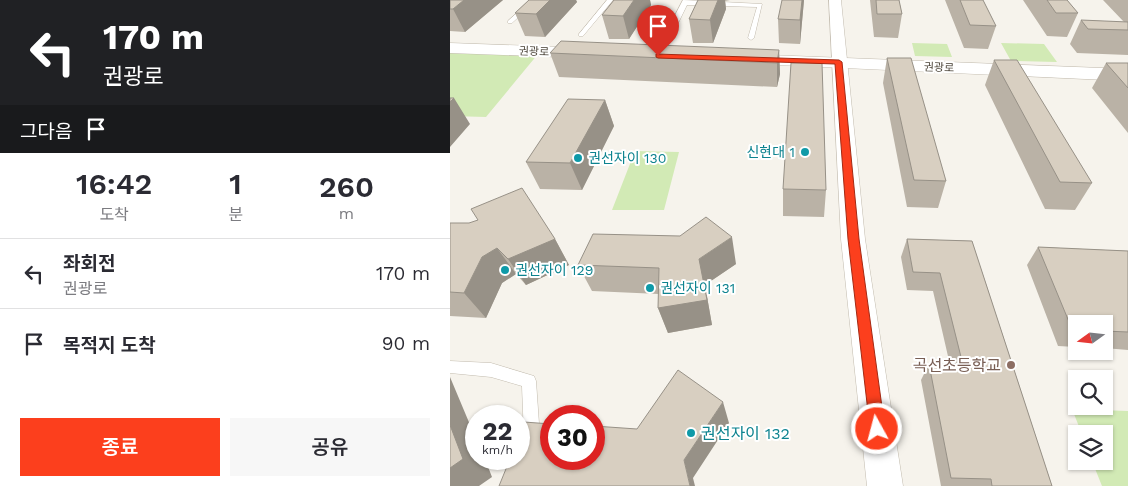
<!DOCTYPE html>
<html lang="ko">
<head>
<meta charset="utf-8">
<style>
  :root { --surface:#fff; --page:#f7f7f7; --text:#2b2b33; --muted:#7c7c81; --line:#e1e1e2; --accent:#fc3f1d }
  body { margin:0; font-family:"Work Sans","Noto Sans KR",sans-serif; background:var(--page); color:var(--text); height:100vh; display:flex; flex-direction:column; font-size:19px; white-space:nowrap }
  * { box-sizing:border-box; margin:0 }
  p { font-size:16px; color:var(--muted) }
  .icon { flex:none; width:28px; height:28px; fill:none; stroke:currentColor; stroke-width:2; stroke-linecap:round; stroke-linejoin:round }
  .map { position:relative; flex:1; overflow:hidden }
  .sheet { display:flex; flex-direction:column; background:var(--surface); width:450px }
  .sheet>* { flex:none }
  .top-card { background:#202124; color:#fff; overflow:hidden }
  .needle { width:32px; rotate:255deg }
  .fabs { position:absolute; left:618px; top:315px; display:grid; gap:10px }
  .fabs a { display:grid; place-items:center; width:45px; height:45px; border-radius:0px; background:var(--surface); box-shadow:0 1px 4px #0004; font-size:25px }
  .speed { position:absolute; left:15px; top:405px; display:flex; gap:10px; font-size:25px; font-weight:700; text-align:center }
  .speed>* { display:grid; place-content:center; width:65px; height:65px; border-radius:50%; background:var(--surface); box-shadow:0 1px 4px #0004; line-height:1 }
  .speed small { font-size:12px; font-weight:400 }
  .speed .limit { border:8px solid #d22; background:#fff; color:#111 }
  .pin { position:absolute; display:grid; place-items:center; width:42px; height:42px; color:#fff; margin:-51px -21px; border-radius:50% 50% 50% 0; rotate:-45deg; box-shadow:0 0 5px #0007 }
  .pin .icon { rotate:45deg }
  .me { position:absolute; width:55px; margin:-28px; rotate:353deg; stroke-linejoin:round; filter:drop-shadow(0 0 4px #0008) }
  .turn { display:flex; align-items:center; gap:18px; height:105px; padding:0 20px; font-size:22px }
  .turn .icon { width:65px; height:65px; stroke-width:2.5 }
  .turn b { display:block; font-size:35px; line-height:42px }
  .then { display:flex; align-items:center; height:48px; padding:0 20px; background:#0003; gap:10px; font-size:19px }
  .eta { display:flex; justify-content:space-evenly; align-items:center; height:85px; text-align:center }
  .eta b { font-size:30px; font-weight:600; line-height:35px }
  .action { display:flex; gap:10px; margin-top:auto; padding:10px 20px }
  .action a { flex:1; height:58px; border-radius:0px; background:var(--accent); color:#fff; font-size:20px; font-weight:600; line-height:58px; text-align:center }
  .action a+a { background:var(--page); color:var(--text) }
  ul { padding:0; list-style:none }
  li { display:flex; align-items:center; gap:15px; height:70px; padding:0 20px; border-top:1px solid var(--line) }
  li div { flex:1 }
  li b { display:block; font-size:19px }
  li em { font-style:normal }
  main { display:flex; flex:1; min-height:0 }
  .map>svg:first-child { display:block }
  .green { fill:#d2eab5 }
  .lines { fill:none; stroke-linecap:round; stroke-linejoin:round }
  .service-casing { stroke:#c2bbae; stroke-width:1 }
  .minor-casing { stroke:#c2bbae; stroke-width:1 }
  .tertiary-casing { stroke:#c2bbae; stroke-width:1 }
  .service { fill:#fff; fill-rule:evenodd }
  .minor { fill:#fff; fill-rule:evenodd }
  .tertiary { fill:#fff; fill-rule:evenodd }
  .wall { fill:#bab2a6 }
  .shaded-wall { fill:#979187 }
  .building { fill:#d8cfc1; stroke:#979187 }
  .route { fill:#fc3f1d; stroke:#a42913 }
  .culture-dot { fill:#0f9aa8; stroke:#fff; stroke-width:2 }
  .education-dot { fill:#8d6e63; stroke:#fff; stroke-width:2 }
  .labels { text-anchor:middle; stroke-width:4; stroke-linejoin:round; paint-order:stroke }
  .far-street-label { font-size:11px; fill:#4b4439; stroke:#fff }
  .culture-label { font-size:14px; fill:#0d838f; stroke:#fff; text-anchor:start }
  .near-education-label { font-size:16px; fill:#785e54; stroke:#fff; text-anchor:end }
  .near-culture-label { font-size:16px; fill:#0d838f; stroke:#fff; text-anchor:start }
</style>
</head>
<body>
<main>
<section class="sheet">
<div class="top-card">
<div class="turn"><svg class="icon" aria-label="left" viewBox="0 0 24 24"><path d="M17 20v-9H6M10 6l-5 5 5 5"/></svg><div><b>170 m</b>권광로</div></div>
<div class="then">그다음<svg class="icon" aria-label="arrive" viewBox="0 0 24 24"><path d="M6 21V4h12l-3 4 3 4H6"/></svg></div>
</div>
<div class="eta">
<div><b>16:42</b><p>도착</p></div>
<div><b>1</b><p>분</p></div>
<div><b>260</b><p>m</p></div>
</div>
<ul>
<li><svg class="icon" aria-label="left" viewBox="0 0 24 24"><path d="M17 20v-9H6M10 6l-5 5 5 5"/></svg><div><b>좌회전</b><p>권광로</p></div><em>170 m</em></li>
<li><svg class="icon" aria-label="arrive" viewBox="0 0 24 24"><path d="M6 21V4h12l-3 4 3 4H6"/></svg><div><b>목적지 도착</b></div><em>90 m</em></li>
</ul>
<div class="action"><a>종료</a><a>공유</a></div>
</section>
<div class="map">
<svg width="678" height="486" viewBox="0 0 678 486">
  <rect width="100%" height="100%" fill="#f6f3ec"/>
  <path class="green" d="M462,43L497,44L502,57L465,56Z
    M551,43L594,44L607,62L561,61Z
    M0,52L88,54L36,117L0,116Z
    M185,151L229,152L214,210H162Z
    M622,409L678,411V486H652L642,461H654V434H632Z"/>
  <g class="lines">
    <defs>
      <path id="service" d="M81,0H87L62,23H58V21Z
        M157,0H163L133,36H129V34Z
        M233,0L312,4L304,38L301,40L298,38L307,7L237,5L212,56L205,58L204,56Z
        M0,361L41,363L84,376L86,381L90,438L87,443L82,446L77,443L74,438L72,386L41,377L0,373Z"/>
      <path id="minor" d="M379,0H391L415,239L453,486H417L391,239Z"/>
      <path id="tertiary" d="M0,43L139,48L145,49L148,53L145,57L139,58L0,53Z
        M292,54L678,69V81L286,63L283,59L286,55Z"/>
    </defs>
    <use href="#service" class="service-casing"/>
    <use href="#minor" class="minor-casing"/>
    <use href="#tertiary" class="tertiary-casing"/>
    <use href="#service" class="service"/>
    <use href="#minor" class="minor"/>
    <use href="#tertiary" class="tertiary"/>
  </g>
  <path class="wall" d="M0,0H53L15,32L0,31Z
    M79,0H126L127,2L95,37L75,36L65,13Z
    M164,0H200L201,5L179,39H159L152,15Z
    M248,0H280L275,1L276,9L263,43H243L239,19Z
    M354,0L350,44L329,43L328,19Z
    M420,0H449L452,14L448,38L424,37Z
    M495,0H533L546,26L538,49L514,48Z
    M573,0H617L628,13L617,37L597,36Z
    M653,0H678V55L627,53L620,44L631,20L674,22Z
    M329,50L330,74L327,87L109,77L100,53Z
    M437,58L496,181L488,208L457,207L433,83Z
    M544,60L642,183L625,210L595,209L535,85Z
    M656,63H678V133L642,88Z
    M155,100L164,126L132,190L90,189L76,162Z
    M333,189L376,190L374,217L333,216Z
    M0,223L105,239L119,265L76,285L66,274L52,283L36,318L0,316Z
    M457,239L522,241L602,486H491L471,380L479,364L500,365L483,291L457,290L451,257Z
    M588,247L678,251V350L654,348V324H626V347L608,346L577,265Z
    M286,264L255,285L262,325L218,333L208,308L209,294L142,291L128,265Z"/>
  <path class="shaded-wall" d="M14,0H53L15,32L3,9Z
    M100,0H126L127,2L95,37L86,14Z
    M184,0H200L201,5L179,39L173,16Z
    M268,0H275L276,9L263,43L260,20Z
    M352,0H354L350,44V20Z
    M329,50L330,74L327,87V63Z
    M4,98L20,124L0,147V102Z
    M155,100L164,126L132,190L120,163Z
    M282,237L286,264L255,285L262,325L218,333L208,308L249,259Z
    M105,239L119,265L76,285L58,259Z
    M47,248L66,274L52,283L36,318L14,293L32,257Z
    M0,377L26,439V459H35L42,477L29,486H0Z
    M273,402L279,423L243,478L245,486H240L234,460Z"/>
  <path class="building" d="M0,0H14L3,9H0Z
    M79,0H100L86,14L65,13Z
    M164,0H184L173,16L152,15Z
    M248,0H268L260,20L239,19Z
    M332,0H352L350,20L328,19Z
    M426,0H449L452,14H427Z
    M510,0H533L546,26L520,25Z
    M597,0H617L628,13H606Z
    M631,20L678,22V30L638,29Z
    M111,41L329,50L327,63L100,53Z
    M437,58H461L496,181L464,180Z
    M544,60H567L642,183L610,182Z
    M341,63H372L376,190L333,189Z
    M656,63H678V88Z
    M0,98H4L0,102Z
    M118,99L155,100L120,163L76,162Z
    M72,188L105,239L58,259L47,248L32,257L14,293L0,292V223H19L28,220L21,209Z
    M256,217L282,237L249,259L257,300L208,308L209,268L128,265L143,234L230,236Z
    M457,239L522,241L602,486H542L541,479L501,478L479,364L513,365L490,273L463,272Z
    M588,247L678,251V332L654,331V324H626V329H622Z
    M228,370L273,402L234,460L240,486H49L60,459H69V437L74,422L101,424V459H144V426L187,429Z
    M0,425L13,459L0,468Z"/>
  <path class="route" d="M206,54L389,60L392,62L409,239L435,429L433,435L427,437L422,435L420,429L398,239L385,64L208,58L206,57Z"/>
  <g class="culture-dot">
    <circle cx="355" cy="152" r="5"/>
    <circle cx="128" cy="158" r="5"/>
    <circle cx="55" cy="270" r="5"/>
    <circle cx="200" cy="288" r="5"/>
    <circle cx="241" cy="433" r="5"/>
  </g>
  <circle class="education-dot" cx="561" cy="365" r="5"/>
  <g class="labels">
    <g class="far-street-label">
      <text transform="translate(84 51) rotate(2)" y="4">권광로</text>
      <text transform="translate(489 67) rotate(2)" y="4">권광로</text>
    </g>
    <g class="culture-label">
      <text x="345" y="157" text-anchor="end">신현대 1</text>
      <text x="138" y="163">권선자이 130</text>
      <text x="65" y="275">권선자이 129</text>
      <text x="210" y="293">권선자이 131</text>
    </g>
    <g class="near-education-label">
      <text x="551" y="371">곡선초등학교</text>
    </g>
    <g class="near-culture-label">
      <text x="251" y="439">권선자이 132</text>
    </g>
  </g>
</svg>
<div class="fabs">
<a><svg class="needle" viewBox="-14 -14 28 28"><path d="M0-13l5 13h-10z" fill="#e53935"/><path d="M0 13l5-13h-10z" fill="#7c7c81"/></svg></a>
<a><svg class="icon" aria-label="search" viewBox="0 0 24 24"><circle cx="10" cy="10" r="6"/><path d="M15 15l6 6"/></svg></a>
<a><svg class="icon" aria-label="layers" viewBox="0 0 24 24"><path d="M12 4l9 5-9 5-9-5zM3 14l9 5 9-5"/></svg></a>
</div>
<div class="speed"><div>22<small>km/h</small></div><div class="limit">30</div></div>
<div class="pin" style="left:208px;top:56px;background:#d93025"><svg class="icon" aria-label="arrive" viewBox="0 0 24 24"><path d="M6 21V4h12l-3 4 3 4H6"/></svg></div>
<svg class="me" style="left:427px;top:429px" viewBox="-20 -20 40 40"><circle r="17" fill="#fc3f1d" stroke="#fff" stroke-width="3"/><path d="M0-11L8 9 0 5-8 9z" fill="#fff"/></svg>
</div>
</main>
</body>
</html>
